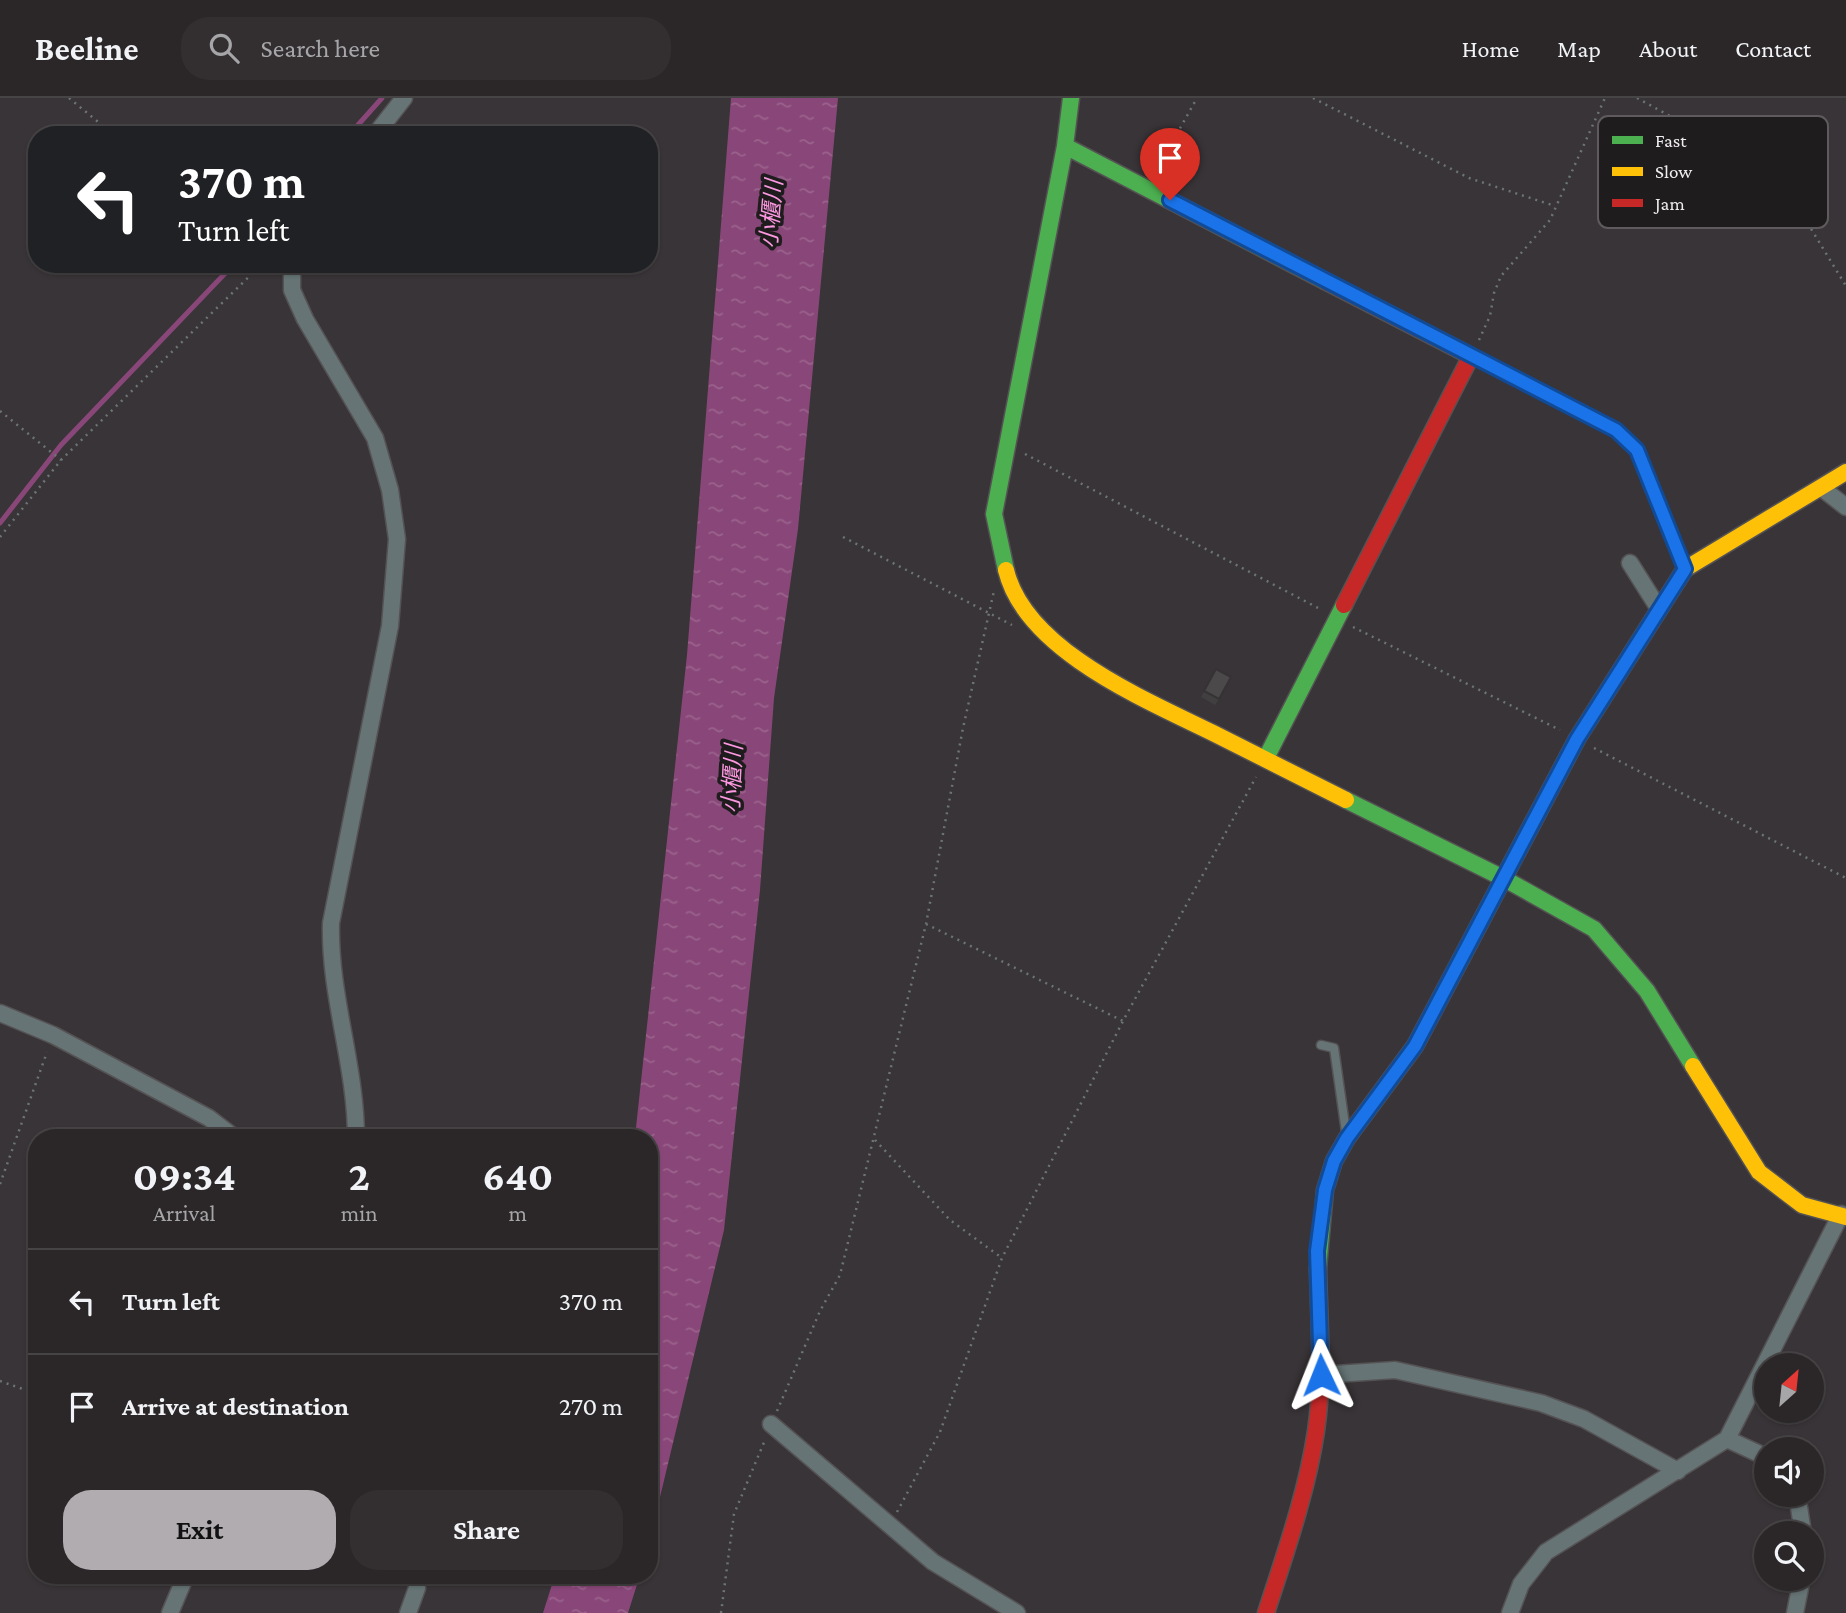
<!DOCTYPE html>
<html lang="en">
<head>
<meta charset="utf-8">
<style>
  :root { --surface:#2b2729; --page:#332f31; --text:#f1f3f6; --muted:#a6a5a8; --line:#474446; --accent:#b0acaf }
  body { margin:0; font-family:"Crimson Pro","Noto Sans JP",serif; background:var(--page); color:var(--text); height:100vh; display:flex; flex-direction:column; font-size:26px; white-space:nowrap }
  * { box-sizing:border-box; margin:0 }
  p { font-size:23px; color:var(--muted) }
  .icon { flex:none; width:38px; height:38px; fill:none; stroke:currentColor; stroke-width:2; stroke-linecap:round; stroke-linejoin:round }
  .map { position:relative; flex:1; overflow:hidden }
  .panel { position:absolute; left:28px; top:1031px; width:630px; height:455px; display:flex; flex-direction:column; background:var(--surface); border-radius:28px; box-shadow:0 2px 5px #0004,0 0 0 2px var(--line) }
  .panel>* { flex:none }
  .banner { position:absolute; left:28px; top:28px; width:630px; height:147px; border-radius:28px; box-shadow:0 2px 5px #0004,0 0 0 2px var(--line); background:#202124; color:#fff; overflow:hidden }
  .needle { width:46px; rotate:27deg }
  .tools { position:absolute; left:1754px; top:1255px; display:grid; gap:14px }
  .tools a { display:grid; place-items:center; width:70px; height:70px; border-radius:50%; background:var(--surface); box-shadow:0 2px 5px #0004,0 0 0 2px var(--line); font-size:35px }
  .pin { position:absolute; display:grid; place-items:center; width:60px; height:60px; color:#fff; margin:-72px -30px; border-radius:50% 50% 50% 0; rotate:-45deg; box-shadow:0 0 7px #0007 }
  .pin .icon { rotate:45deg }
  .me { position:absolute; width:77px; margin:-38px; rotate:358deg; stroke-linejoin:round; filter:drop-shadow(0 0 5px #0008) }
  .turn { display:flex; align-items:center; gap:24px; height:147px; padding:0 35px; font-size:32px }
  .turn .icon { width:91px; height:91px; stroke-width:2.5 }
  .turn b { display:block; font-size:49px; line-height:60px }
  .eta { display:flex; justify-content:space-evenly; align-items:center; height:119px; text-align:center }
  .eta b { font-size:42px; font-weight:700; line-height:49px }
  .action { display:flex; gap:14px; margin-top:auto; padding:14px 35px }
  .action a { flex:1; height:80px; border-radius:28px; background:var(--accent); color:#111; font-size:28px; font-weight:700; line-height:80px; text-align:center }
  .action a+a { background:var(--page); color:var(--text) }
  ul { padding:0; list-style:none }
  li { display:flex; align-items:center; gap:21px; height:105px; padding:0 35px; border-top:2px solid var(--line) }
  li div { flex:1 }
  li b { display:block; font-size:26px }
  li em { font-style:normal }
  header { display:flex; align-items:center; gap:42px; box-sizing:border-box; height:98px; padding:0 35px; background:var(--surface); border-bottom:2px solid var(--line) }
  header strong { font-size:33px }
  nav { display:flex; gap:38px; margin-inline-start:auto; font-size:24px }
  .search { width:490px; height:63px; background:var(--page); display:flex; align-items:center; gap:18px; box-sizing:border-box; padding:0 24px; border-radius:28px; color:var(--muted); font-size:26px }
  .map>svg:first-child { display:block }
  .water { fill:url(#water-ripples) }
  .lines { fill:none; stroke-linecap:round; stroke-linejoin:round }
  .stream { stroke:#894779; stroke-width:5 }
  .lane-casing { stroke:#555254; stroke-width:11 }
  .street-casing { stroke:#555254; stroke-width:19 }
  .fast-casing { stroke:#555254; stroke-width:19 }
  .slow-casing { stroke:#555254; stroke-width:19 }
  .jam-casing { stroke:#555254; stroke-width:19 }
  .path { stroke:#6c7474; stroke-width:2.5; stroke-dasharray:2 5; stroke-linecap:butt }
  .lane { stroke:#667475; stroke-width:8 }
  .street { stroke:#667475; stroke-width:16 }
  .fast { stroke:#4caf50; stroke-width:16 }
  .slow { stroke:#ffc107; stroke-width:16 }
  .jam { stroke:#c62828; stroke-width:16 }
  .wall { fill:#413f40 }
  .building { fill:#4c494b; stroke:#353334; stroke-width:2 }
  .route-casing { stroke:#114b97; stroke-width:18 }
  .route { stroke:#1a73e8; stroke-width:12 }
  .labels { text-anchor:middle; stroke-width:7; stroke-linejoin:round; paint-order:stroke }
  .water-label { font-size:23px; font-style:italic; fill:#fc98e1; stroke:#1f1c1e }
  .key { fill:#1f1c1e; stroke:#5e5a5d; stroke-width:2 }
  .key-label { font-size:19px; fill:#f0ecef }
</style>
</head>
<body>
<header>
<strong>Beeline</strong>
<div class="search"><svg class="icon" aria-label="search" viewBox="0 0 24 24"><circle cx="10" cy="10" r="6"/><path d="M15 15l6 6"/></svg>Search here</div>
<nav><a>Home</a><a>Map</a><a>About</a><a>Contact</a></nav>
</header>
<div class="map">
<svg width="1846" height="1515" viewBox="0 0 1846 1515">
  <defs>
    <pattern id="water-ripples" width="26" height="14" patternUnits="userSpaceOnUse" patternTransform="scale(1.75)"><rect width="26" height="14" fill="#894779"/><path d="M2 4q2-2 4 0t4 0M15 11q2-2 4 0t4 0" fill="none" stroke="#9a628c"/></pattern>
  </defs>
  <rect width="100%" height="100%" fill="#393437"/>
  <path class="water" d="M731,0H838L798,431L774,600L760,792L724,1132L649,1445V1040L635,1039L687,557Z
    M555,1477H640L628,1515H543Z"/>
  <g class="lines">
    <path class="stream" d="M349,37L382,0
      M0,425L61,347L234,166"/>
    <defs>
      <path id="lane" d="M1472,258L1616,332L1637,352L1684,469
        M1321,947L1334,950L1346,1034"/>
      <path id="street" d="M375,37L404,0
        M292,166V192L305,221L375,340L390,392L397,441L390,528L331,825C329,897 356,967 356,1040
        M1823,391L1846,409
        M1630,465L1659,511
        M0,915L53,937L209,1020L235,1040
        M1321,1277L1395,1272L1541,1305L1584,1321L1678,1373
        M771,1326L933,1464L1017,1515
        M1727,1341L1766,1359
        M1797,1396L1803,1435
        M170,1515L186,1477
        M408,1515L417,1490
        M1510,1515L1521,1486L1546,1454L1727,1341L1841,1116
        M1795,1515L1802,1480"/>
      <path id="fast" d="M1065,48L1325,183
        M1006,472L994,416L1065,48L1071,0
        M1266,660L1344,507
        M1346,702L1503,780L1594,831L1647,893L1693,968
        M1318,1171L1325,1092L1334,1063L1347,1040L1415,948L1461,861"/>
      <path id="slow" d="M1006,472C1025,552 1146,602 1213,635C1257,657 1301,679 1346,702
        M1461,861L1577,641L1685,471L1846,374
        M1693,968L1759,1074L1802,1107L1846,1119"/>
      <path id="jam" d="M1325,183L1471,258L1344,507
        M1266,1515C1285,1456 1307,1394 1316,1333C1324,1279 1319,1225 1318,1171"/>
    </defs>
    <use href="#lane" class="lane-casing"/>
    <use href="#street" class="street-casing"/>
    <use href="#fast" class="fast-casing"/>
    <use href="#slow" class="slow-casing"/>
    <use href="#jam" class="jam-casing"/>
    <path class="path" d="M69,0L114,37
      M1313,0L1469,80L1555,108
      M1637,0L1778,77L1846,188
      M1156,73L1197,0
      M1479,242L1490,218L1494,195L1501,178L1550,122L1605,0
      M0,313L61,362
      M1025,356L1320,511
      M0,439L61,362L262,166
      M843,439L1012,527
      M1353,529L1560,632
      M1594,650L1846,780
      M926,826L1123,923
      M875,1042L950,1122L1002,1160
      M0,1086L47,954
      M0,1283L37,1296
      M777,1313L820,1213L840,1177L926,826L963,630L994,493
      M897,1414L940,1334L1002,1160L1123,923L1256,679
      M721,1515L734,1416L765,1342"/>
    <use href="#lane" class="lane"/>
    <use href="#street" class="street"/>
    <use href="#fast" class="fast"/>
    <use href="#slow" class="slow"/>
    <use href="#jam" class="jam"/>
  </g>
  <path class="wall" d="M1216,571L1219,601L1215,607L1201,599Z"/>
  <path class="building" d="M1216,571L1231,579L1219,601L1204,593Z"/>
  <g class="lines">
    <defs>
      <path id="route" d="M1170,102L1616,332L1637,352L1685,471L1577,641L1415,948L1347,1040L1334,1063L1325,1092L1317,1153L1321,1277"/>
    </defs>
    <use href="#route" class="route-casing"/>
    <use href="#route" class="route"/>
  </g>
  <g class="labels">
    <g class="water-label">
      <text transform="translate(771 116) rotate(-85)" y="8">小櫃川</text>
      <text transform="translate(732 681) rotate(-87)" y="8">小櫃川</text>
    </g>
  </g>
  <rect x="1598" y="18" width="230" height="112" rx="10" class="key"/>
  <rect x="1612" y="38" width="31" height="8" fill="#4caf50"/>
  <rect x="1612" y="69" width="31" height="9" fill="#ffc107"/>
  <rect x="1612" y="101" width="31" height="8" fill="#c62828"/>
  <g class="key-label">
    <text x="1655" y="49">Fast</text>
    <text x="1655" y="80">Slow</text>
    <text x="1655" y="112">Jam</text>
  </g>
</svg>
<div class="tools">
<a><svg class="needle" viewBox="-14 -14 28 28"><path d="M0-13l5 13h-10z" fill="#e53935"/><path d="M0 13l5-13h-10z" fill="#a6a5a8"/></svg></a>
<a><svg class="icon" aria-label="sound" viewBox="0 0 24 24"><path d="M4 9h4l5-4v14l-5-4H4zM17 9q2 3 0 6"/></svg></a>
<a><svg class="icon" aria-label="search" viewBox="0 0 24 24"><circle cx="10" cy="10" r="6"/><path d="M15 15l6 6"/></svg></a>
</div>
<div class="pin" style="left:1170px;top:102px;background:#d93025"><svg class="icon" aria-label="arrive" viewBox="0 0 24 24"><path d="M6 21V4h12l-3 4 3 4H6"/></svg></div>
<svg class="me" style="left:1321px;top:1277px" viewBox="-20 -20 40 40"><path d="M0-17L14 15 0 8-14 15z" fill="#1a73e8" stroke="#fff" stroke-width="4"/></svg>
<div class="banner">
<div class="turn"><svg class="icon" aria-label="left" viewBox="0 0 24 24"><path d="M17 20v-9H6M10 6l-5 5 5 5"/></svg><div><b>370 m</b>Turn left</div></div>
</div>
<section class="panel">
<div class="eta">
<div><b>09:34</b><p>Arrival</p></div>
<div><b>2</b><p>min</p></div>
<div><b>640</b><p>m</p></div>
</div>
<ul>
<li><svg class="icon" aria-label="left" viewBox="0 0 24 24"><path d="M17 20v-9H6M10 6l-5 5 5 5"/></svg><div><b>Turn left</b></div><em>370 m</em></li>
<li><svg class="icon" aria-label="arrive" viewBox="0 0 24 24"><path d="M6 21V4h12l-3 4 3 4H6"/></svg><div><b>Arrive at destination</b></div><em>270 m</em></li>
</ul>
<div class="action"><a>Exit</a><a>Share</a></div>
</section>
</div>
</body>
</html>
